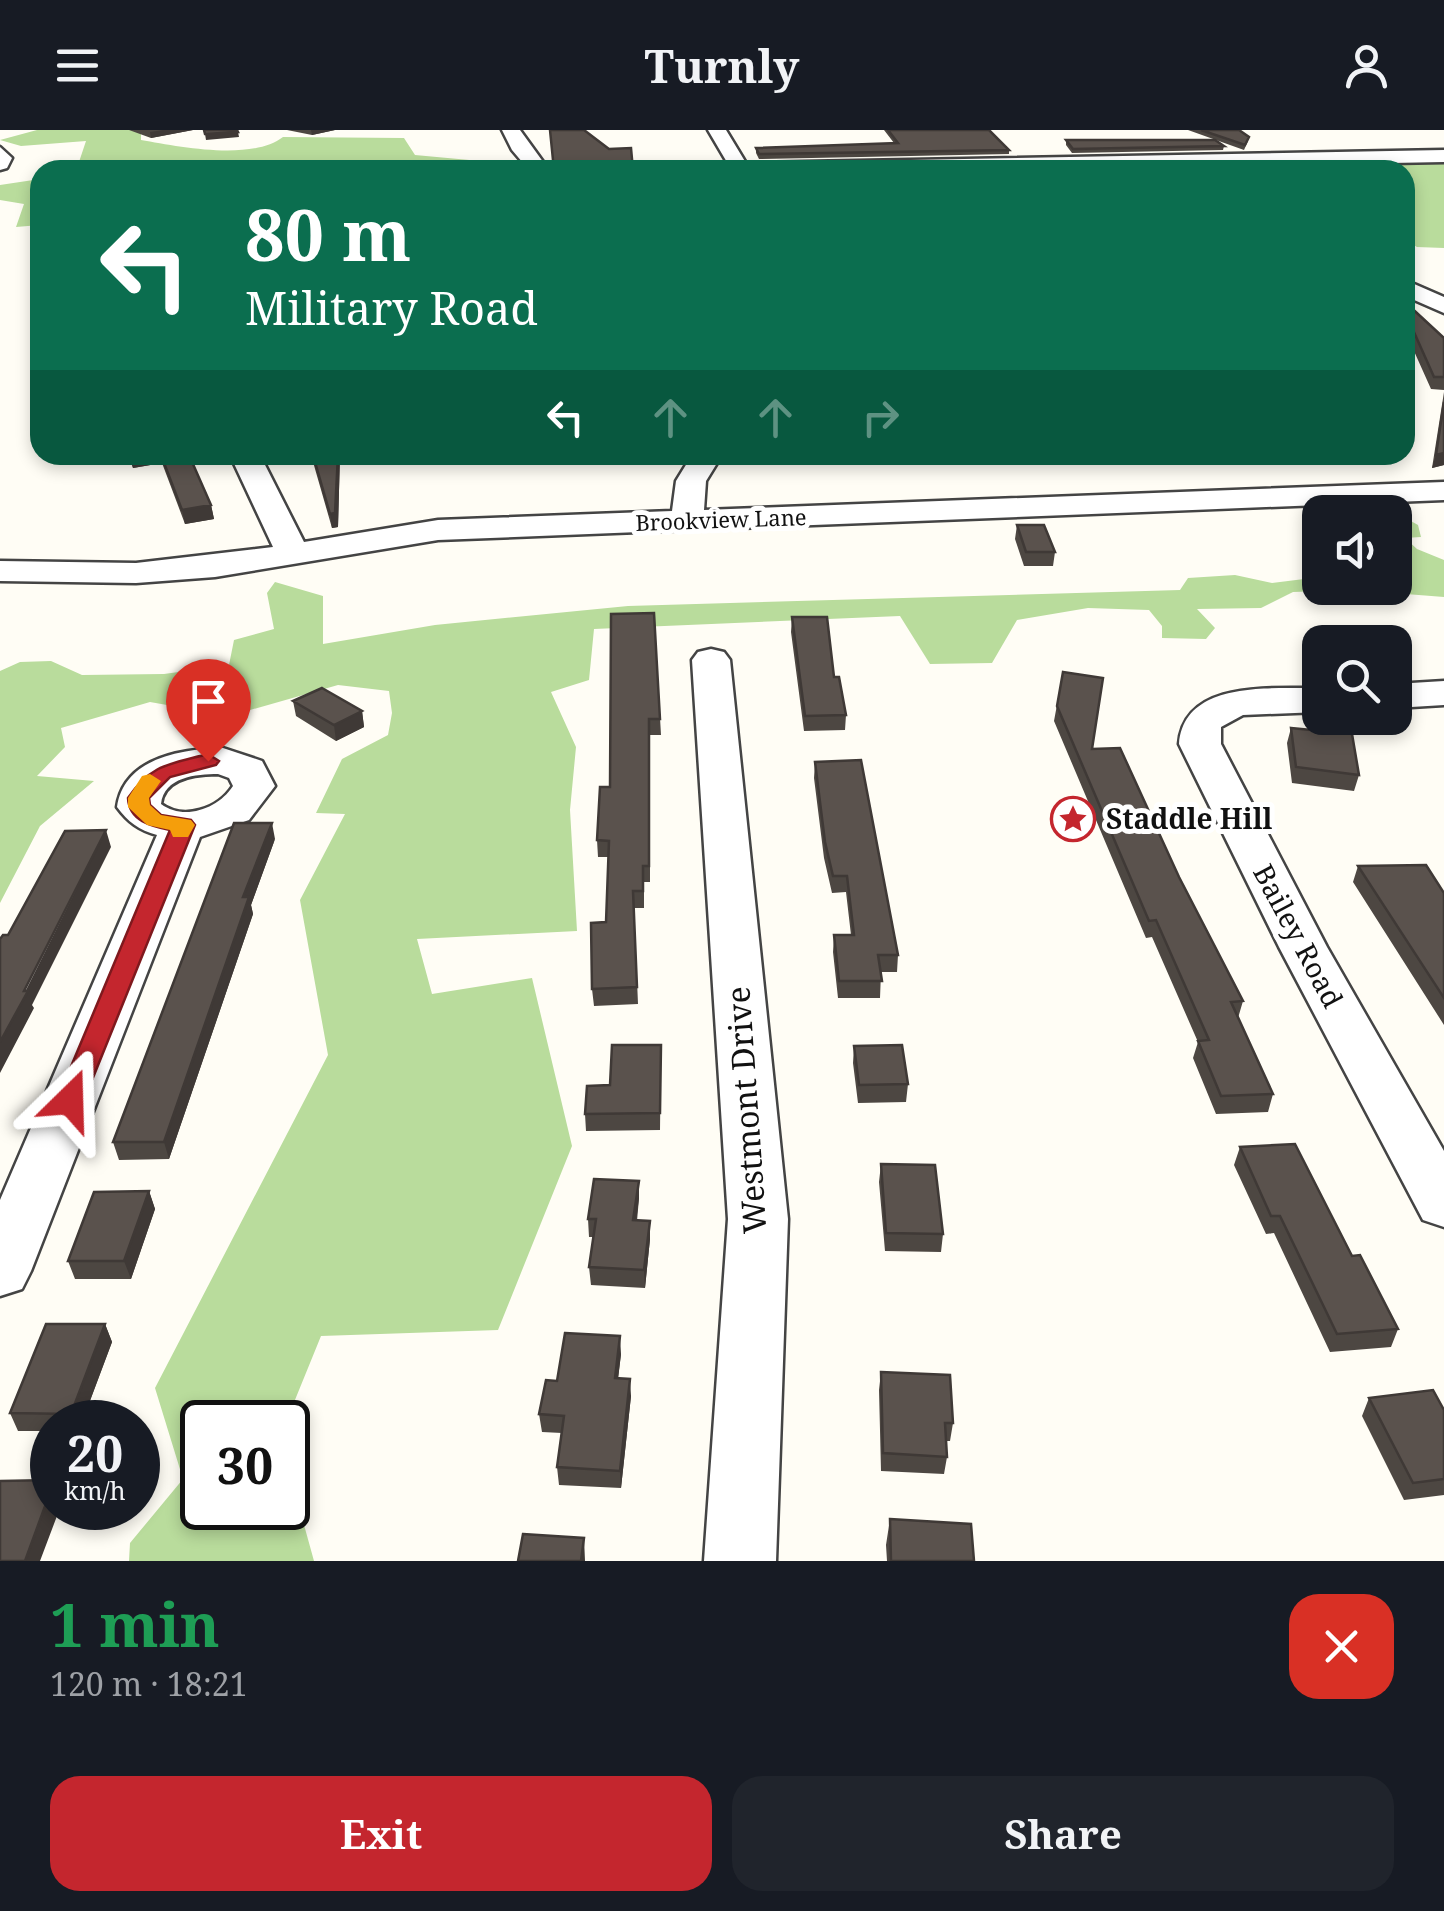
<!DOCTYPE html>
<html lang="en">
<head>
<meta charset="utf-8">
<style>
  :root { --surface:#171b24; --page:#20242c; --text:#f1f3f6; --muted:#9ea1a6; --accent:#c4262e }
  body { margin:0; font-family:"Noto Serif",serif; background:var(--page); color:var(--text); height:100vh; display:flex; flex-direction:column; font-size:38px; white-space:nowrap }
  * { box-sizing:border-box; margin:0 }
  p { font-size:32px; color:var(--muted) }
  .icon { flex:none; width:55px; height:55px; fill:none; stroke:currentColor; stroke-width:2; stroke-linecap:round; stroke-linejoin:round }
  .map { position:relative; height:1431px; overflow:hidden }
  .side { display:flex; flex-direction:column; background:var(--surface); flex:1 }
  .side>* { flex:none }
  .top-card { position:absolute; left:30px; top:30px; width:1385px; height:305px; border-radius:30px; box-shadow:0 5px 15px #0003; background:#0b6e4f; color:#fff; overflow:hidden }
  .buttons { position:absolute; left:1302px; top:365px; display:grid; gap:20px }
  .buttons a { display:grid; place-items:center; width:110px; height:110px; border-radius:20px; background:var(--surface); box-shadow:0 5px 15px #0003; font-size:50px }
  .speed { position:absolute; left:30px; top:1270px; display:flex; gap:20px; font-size:50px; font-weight:700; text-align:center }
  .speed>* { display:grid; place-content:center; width:130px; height:130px; border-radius:50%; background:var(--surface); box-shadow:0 5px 15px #0003; line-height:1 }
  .speed small { font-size:25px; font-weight:400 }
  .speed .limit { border:5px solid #111; border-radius:15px; background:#fff; color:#111 }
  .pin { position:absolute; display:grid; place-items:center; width:85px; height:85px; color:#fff; margin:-102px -42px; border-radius:50% 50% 50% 0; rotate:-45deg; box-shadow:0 0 10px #0007 }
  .pin .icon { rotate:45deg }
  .me { position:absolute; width:110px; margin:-55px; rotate:22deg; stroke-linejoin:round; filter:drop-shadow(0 0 8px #0008) }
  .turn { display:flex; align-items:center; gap:35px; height:210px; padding:0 50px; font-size:45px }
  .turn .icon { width:130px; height:130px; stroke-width:2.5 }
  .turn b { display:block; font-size:70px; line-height:85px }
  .lanes { display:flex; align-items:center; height:95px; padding:0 50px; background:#0003; justify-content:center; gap:50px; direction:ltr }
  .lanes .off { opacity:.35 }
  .round { display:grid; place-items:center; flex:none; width:105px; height:105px; border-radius:30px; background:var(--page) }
  .headline { display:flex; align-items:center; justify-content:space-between; height:170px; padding:0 50px }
  h1 { font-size:60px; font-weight:700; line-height:75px; color:#1e9e55 }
  .cta { display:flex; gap:20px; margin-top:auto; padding:20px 50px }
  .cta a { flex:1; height:115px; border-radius:30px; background:var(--accent); color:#fff; font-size:40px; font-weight:700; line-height:115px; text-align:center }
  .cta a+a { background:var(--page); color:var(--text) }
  header { display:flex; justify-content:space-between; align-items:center; height:130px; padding:0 50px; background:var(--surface); font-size:45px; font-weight:700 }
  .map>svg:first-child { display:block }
  .forest { fill:#b9dc9c }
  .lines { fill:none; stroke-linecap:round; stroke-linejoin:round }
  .minor-casing { stroke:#444; stroke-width:5 }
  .minor { fill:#fff; fill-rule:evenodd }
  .wall { fill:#4d4742 }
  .shaded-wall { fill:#3f3936 }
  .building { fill:#5a524d; stroke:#3f3936; stroke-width:2.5 }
  .route { fill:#c4262e; stroke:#7f191e; stroke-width:2.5 }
  .slow { fill:#f59e0b }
  .labels { text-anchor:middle; stroke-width:10; stroke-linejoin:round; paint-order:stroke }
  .far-street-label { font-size:22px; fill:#111; stroke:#fff }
  .poi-label { font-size:28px; font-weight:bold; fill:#111; stroke:#fff; text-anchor:start }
  .street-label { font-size:28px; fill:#111; stroke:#fff }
  .near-street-label { font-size:32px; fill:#111; stroke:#fff }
</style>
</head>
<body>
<header><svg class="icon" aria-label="menu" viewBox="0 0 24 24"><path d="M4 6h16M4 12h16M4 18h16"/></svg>Turnly<svg class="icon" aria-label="person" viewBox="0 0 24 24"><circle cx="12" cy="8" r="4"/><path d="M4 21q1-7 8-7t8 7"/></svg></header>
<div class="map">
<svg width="1444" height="1431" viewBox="0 0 1444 1431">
  <rect width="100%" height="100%" fill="#fffdf5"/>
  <path class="forest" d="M37,0H141V10C180,17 252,31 283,7L404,8L415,25L491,32L498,40H64L78,35L86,11L21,16L0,10Z
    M1444,31V118L1417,117L1405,110V40H1293L1281,33Z
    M40,49V95L16,97L24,74L0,70V55Z
    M1389,379L1418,395L1421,407L1405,408L1417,419L1444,430V467L1355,460L1293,462L1261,478L1197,479L1215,498L1206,509L1162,508V496L1149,480L1088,478L1017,490L992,533L930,534L900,486L594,499L589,550L551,562L576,617L570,680L577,801L417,809L432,864L532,848L572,1016L498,1200L321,1206L286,1292H202V1378H288V1337L314,1431H129L130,1413L183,1349L155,1258L328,925L300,770L345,684L316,683L342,629L388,605L392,583L389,561L338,555L229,586L150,572L61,598L65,617L37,646L94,651L40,696L0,773V541L20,532L51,531L82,545L164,544L229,535L234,510L274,499L267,463L275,452L323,466V514L435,495L628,476L1180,460L1188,448L1235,445L1272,453L1320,447V458H1395V382H1362Z"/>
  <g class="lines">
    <defs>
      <path id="minor" d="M502,0H520L549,40H529L512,20Z
        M708,0H726L746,33L1444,20V32L1000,40H690L700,34H728Z
        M0,17L12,28L7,38L0,40Z
        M1405,150L1444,167V183L1405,166Z
        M230,325H260L304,412L438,390L672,381L676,351L692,325H722L706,351L704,380L1444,352V370L438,410L215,447L136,453L0,451V431L136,433L273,417Z
        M711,519L724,522L730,530L788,1089L776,1431H704L728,1089L692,530L698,522Z
        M1444,551V575L1395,578V554Z
        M1320,558V582L1243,585L1221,597V614L1327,817L1444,1021V1097L1423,1090L1279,817L1179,614C1184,549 1273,559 1320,558Z
        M223,618L262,631L275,656L249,690L200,707L31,1141L22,1159L0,1166V1070L157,705C139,700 128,692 117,677C124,628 181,619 223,618ZM218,644L229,648L233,656C218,679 184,691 161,674C164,647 196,644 218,644Z"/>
    </defs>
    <use href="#minor" class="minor-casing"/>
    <use href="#minor" class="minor"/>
  </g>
  <path class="wall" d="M129,0H193L151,8Z
    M287,0H335L312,5Z
    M884,0H989L1009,20V24L759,29L756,23V18L894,13Z
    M1188,0H1239L1248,11L1244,20Z
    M1066,10L1224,16L1223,20L1072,23L1066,15Z
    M1405,172L1444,208V260L1431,259L1405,201Z
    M1444,262V335L1432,338Z
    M128,325H189L211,375L214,389L185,394L162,333L133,338Z
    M311,325H340L338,397L332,398Z
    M1017,395L1055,422L1053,436H1024L1015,409Z
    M654,483L661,605H650V752H644V778H634L638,874L594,876L592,859L606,792L608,727H598L597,710Z
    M792,487L834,547L846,585L845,600L804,601L791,502Z
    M1063,542L1092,619L1179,747L1243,871L1238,888L1273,964L1268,982L1216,984L1193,928L1198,912L1152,807L1146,808L1054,591Z
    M293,571L362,581L364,597L336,611L296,586Z
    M1291,598L1359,645L1354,661L1292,653L1287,613Z
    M815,632L898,825L897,842H881L880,868H838L833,822L834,805H851L846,762L832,763L824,728L814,648Z
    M275,709L251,775L253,784L169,1029L119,1030L113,1012Z
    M1358,736L1444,763V895L1353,752Z
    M661,915L660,1000L586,1001L585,984L610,955Z
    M854,916L908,954L906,972L858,973L853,933Z
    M1240,1017L1352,1126L1398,1199L1391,1217L1330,1222L1274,1103L1266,1104L1234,1035Z
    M881,1034L943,1104L941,1122L885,1121L879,1052Z
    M639,1051V1068L637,1091H650V1109L645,1158L591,1155L589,1137L594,1107H589L588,1089Z
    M149,1061L155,1079L131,1149H75L68,1131Z
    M105,1194L112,1212L82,1292H52V1301H18L10,1283Z
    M621,1224L618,1248L631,1266L621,1358L559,1355L557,1337L562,1303L542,1302L539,1284L557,1251Z
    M881,1242L953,1293L950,1311H946L947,1327L944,1344L881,1341L879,1260Z
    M1369,1268L1444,1280V1365L1404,1370L1362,1286Z
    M890,1389L974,1431H887L886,1415Z"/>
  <path class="shaded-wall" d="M163,0H193L151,8L150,2Z
    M311,0H335L312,5Z
    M238,2L239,7L206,10L205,4Z
    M1444,323V335L1432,338L1436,325Z
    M130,325H160L162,333L133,338Z
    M338,325H340L338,397L332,398L330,384Z
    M211,375L214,389L185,394L182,380Z
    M362,581L364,597L336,611L334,595Z
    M272,693L275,709L251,775L253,784L169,1029L164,1012L243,767Z
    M106,700L111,717L32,875L34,878L0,943V912Z
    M639,1051V1068L634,1108L633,1090Z
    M149,1061L155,1079L131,1149L124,1131Z
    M650,1091V1109L645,1158L644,1140Z
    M105,1194L112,1212L82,1292H75L71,1284Z
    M620,1206L621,1224L616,1266L615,1248Z
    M630,1249L631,1266L621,1358L620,1341Z
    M52,1357V1378H60L40,1431H25Z
    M584,1408L585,1431H581Z"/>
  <path class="building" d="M204,0H237L238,2L205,4Z
    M550,0H584L609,19L631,18L633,40H554Z
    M888,0H989L1009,20L759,24L756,18L898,13Z
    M1201,0H1239L1249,7L1245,15Z
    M1066,10H1215L1224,16L1073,19Z
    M1251,33L1261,40H1041Z
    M185,34L198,40H182Z
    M767,38L987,40H768Z
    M1405,172L1444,208V247H1434L1405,182Z
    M1444,272V323L1436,325Z
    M161,325H189L211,375L182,380Z
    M313,325H338L335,383L330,384Z
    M1017,395H1044L1055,422H1026Z
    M654,483L660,589H649V736H643V761H633L637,857L592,859L591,793L606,792L609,711L597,710L600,657H610L611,484Z
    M792,487H827L834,547H839L846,585L805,586Z
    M1063,542L1103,548L1092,619L1120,618L1179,747L1243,871L1231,872L1273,964L1221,966L1198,911L1209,910L1156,790L1149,791L1057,576Z
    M322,558L362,581L334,595L293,571Z
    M1291,598L1352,604L1359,645L1296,637Z
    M861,630L898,825H878L882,851H839L834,805H854L847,746H833L825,712L815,632Z
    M234,693H272L243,767H249L164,1012H113Z
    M106,700L24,861H28L0,912V809L3,805H8L65,701Z
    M1426,735L1444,763V868L1358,736Z
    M612,915H661L660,983L585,984L587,956L610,955Z
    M902,915L908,954L859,955L854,916Z
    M1295,1014L1352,1126L1360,1125L1398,1199L1337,1204L1280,1086H1271L1240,1017Z
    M881,1034L935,1035L943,1104L886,1103Z
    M594,1049L639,1051L633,1090L650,1091L644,1140L589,1137L596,1089H588Z
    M149,1061L124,1131H68L94,1062Z
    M46,1194H105L71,1284L10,1283Z
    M565,1203L620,1206L615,1248L630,1249L620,1341L557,1337L564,1286L539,1284L546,1250L557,1251Z
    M881,1242L950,1245L953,1293H945L947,1327L883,1323Z
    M1433,1260L1444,1280V1349L1413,1353L1369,1268Z
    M52,1350V1357L25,1431H0V1351Z
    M890,1389L971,1394L974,1431H891Z
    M523,1404L584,1408L581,1431H518Z"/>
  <path class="route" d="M208,624L219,631L216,635L170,647L149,668L150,675L161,685L191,690L195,695L84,970L80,977H61L57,970L170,700C151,696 129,691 128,668C151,634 170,634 208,624Z"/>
  <path class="slow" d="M150,644L161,651L149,668L150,675L161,685L191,690L195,695L188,707H173L170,700L147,695L128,677V668L142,646Z"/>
  <defs>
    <symbol id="sight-ring" viewBox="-11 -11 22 22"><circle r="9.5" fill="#fff" stroke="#c4262e" stroke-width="1.5"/><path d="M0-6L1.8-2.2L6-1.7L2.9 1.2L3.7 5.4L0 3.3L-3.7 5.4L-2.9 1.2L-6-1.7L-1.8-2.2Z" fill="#c4262e"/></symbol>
  </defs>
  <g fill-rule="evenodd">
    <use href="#sight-ring" x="1048" y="664" width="50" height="50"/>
  </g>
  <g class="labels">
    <g class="far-street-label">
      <text transform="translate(721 390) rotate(-2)" y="8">Brookview Lane</text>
    </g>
    <g class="poi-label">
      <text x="1106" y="699">Staddle Hill</text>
    </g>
    <g class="street-label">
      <text transform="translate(1298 806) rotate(62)" y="10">Bailey Road</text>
    </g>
    <g class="near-street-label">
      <text transform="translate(747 980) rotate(-94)" y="11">Westmont Drive</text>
    </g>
  </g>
</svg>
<div class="buttons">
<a><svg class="icon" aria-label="sound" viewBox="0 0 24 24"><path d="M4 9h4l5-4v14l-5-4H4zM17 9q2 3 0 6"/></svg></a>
<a><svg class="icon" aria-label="search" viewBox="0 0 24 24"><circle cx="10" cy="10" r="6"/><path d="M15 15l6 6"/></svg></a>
</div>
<div class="speed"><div>20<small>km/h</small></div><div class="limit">30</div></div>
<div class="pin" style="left:208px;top:631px;background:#d93025"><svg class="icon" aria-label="arrive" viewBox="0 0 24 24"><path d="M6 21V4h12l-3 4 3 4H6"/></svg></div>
<svg class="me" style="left:70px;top:970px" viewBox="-20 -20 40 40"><path d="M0-17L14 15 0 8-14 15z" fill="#c4262e" stroke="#fff" stroke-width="4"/></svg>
<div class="top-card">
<div class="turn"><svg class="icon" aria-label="left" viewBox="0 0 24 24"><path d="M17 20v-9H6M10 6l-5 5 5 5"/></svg><div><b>80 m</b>Military Road</div></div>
<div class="lanes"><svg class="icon" aria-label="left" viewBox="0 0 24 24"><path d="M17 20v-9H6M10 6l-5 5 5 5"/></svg><svg class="icon off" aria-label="ahead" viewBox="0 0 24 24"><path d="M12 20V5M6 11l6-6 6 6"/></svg><svg class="icon off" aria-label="ahead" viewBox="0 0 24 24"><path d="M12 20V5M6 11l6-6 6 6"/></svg><svg class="icon off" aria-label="right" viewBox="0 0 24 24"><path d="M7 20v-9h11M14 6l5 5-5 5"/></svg></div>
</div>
</div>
<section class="side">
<div class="headline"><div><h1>1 min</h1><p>120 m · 18:21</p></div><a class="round" style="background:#d93025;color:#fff"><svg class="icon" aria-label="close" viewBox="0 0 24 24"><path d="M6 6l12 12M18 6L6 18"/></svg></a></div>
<div class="cta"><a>Exit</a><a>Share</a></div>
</section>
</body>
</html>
